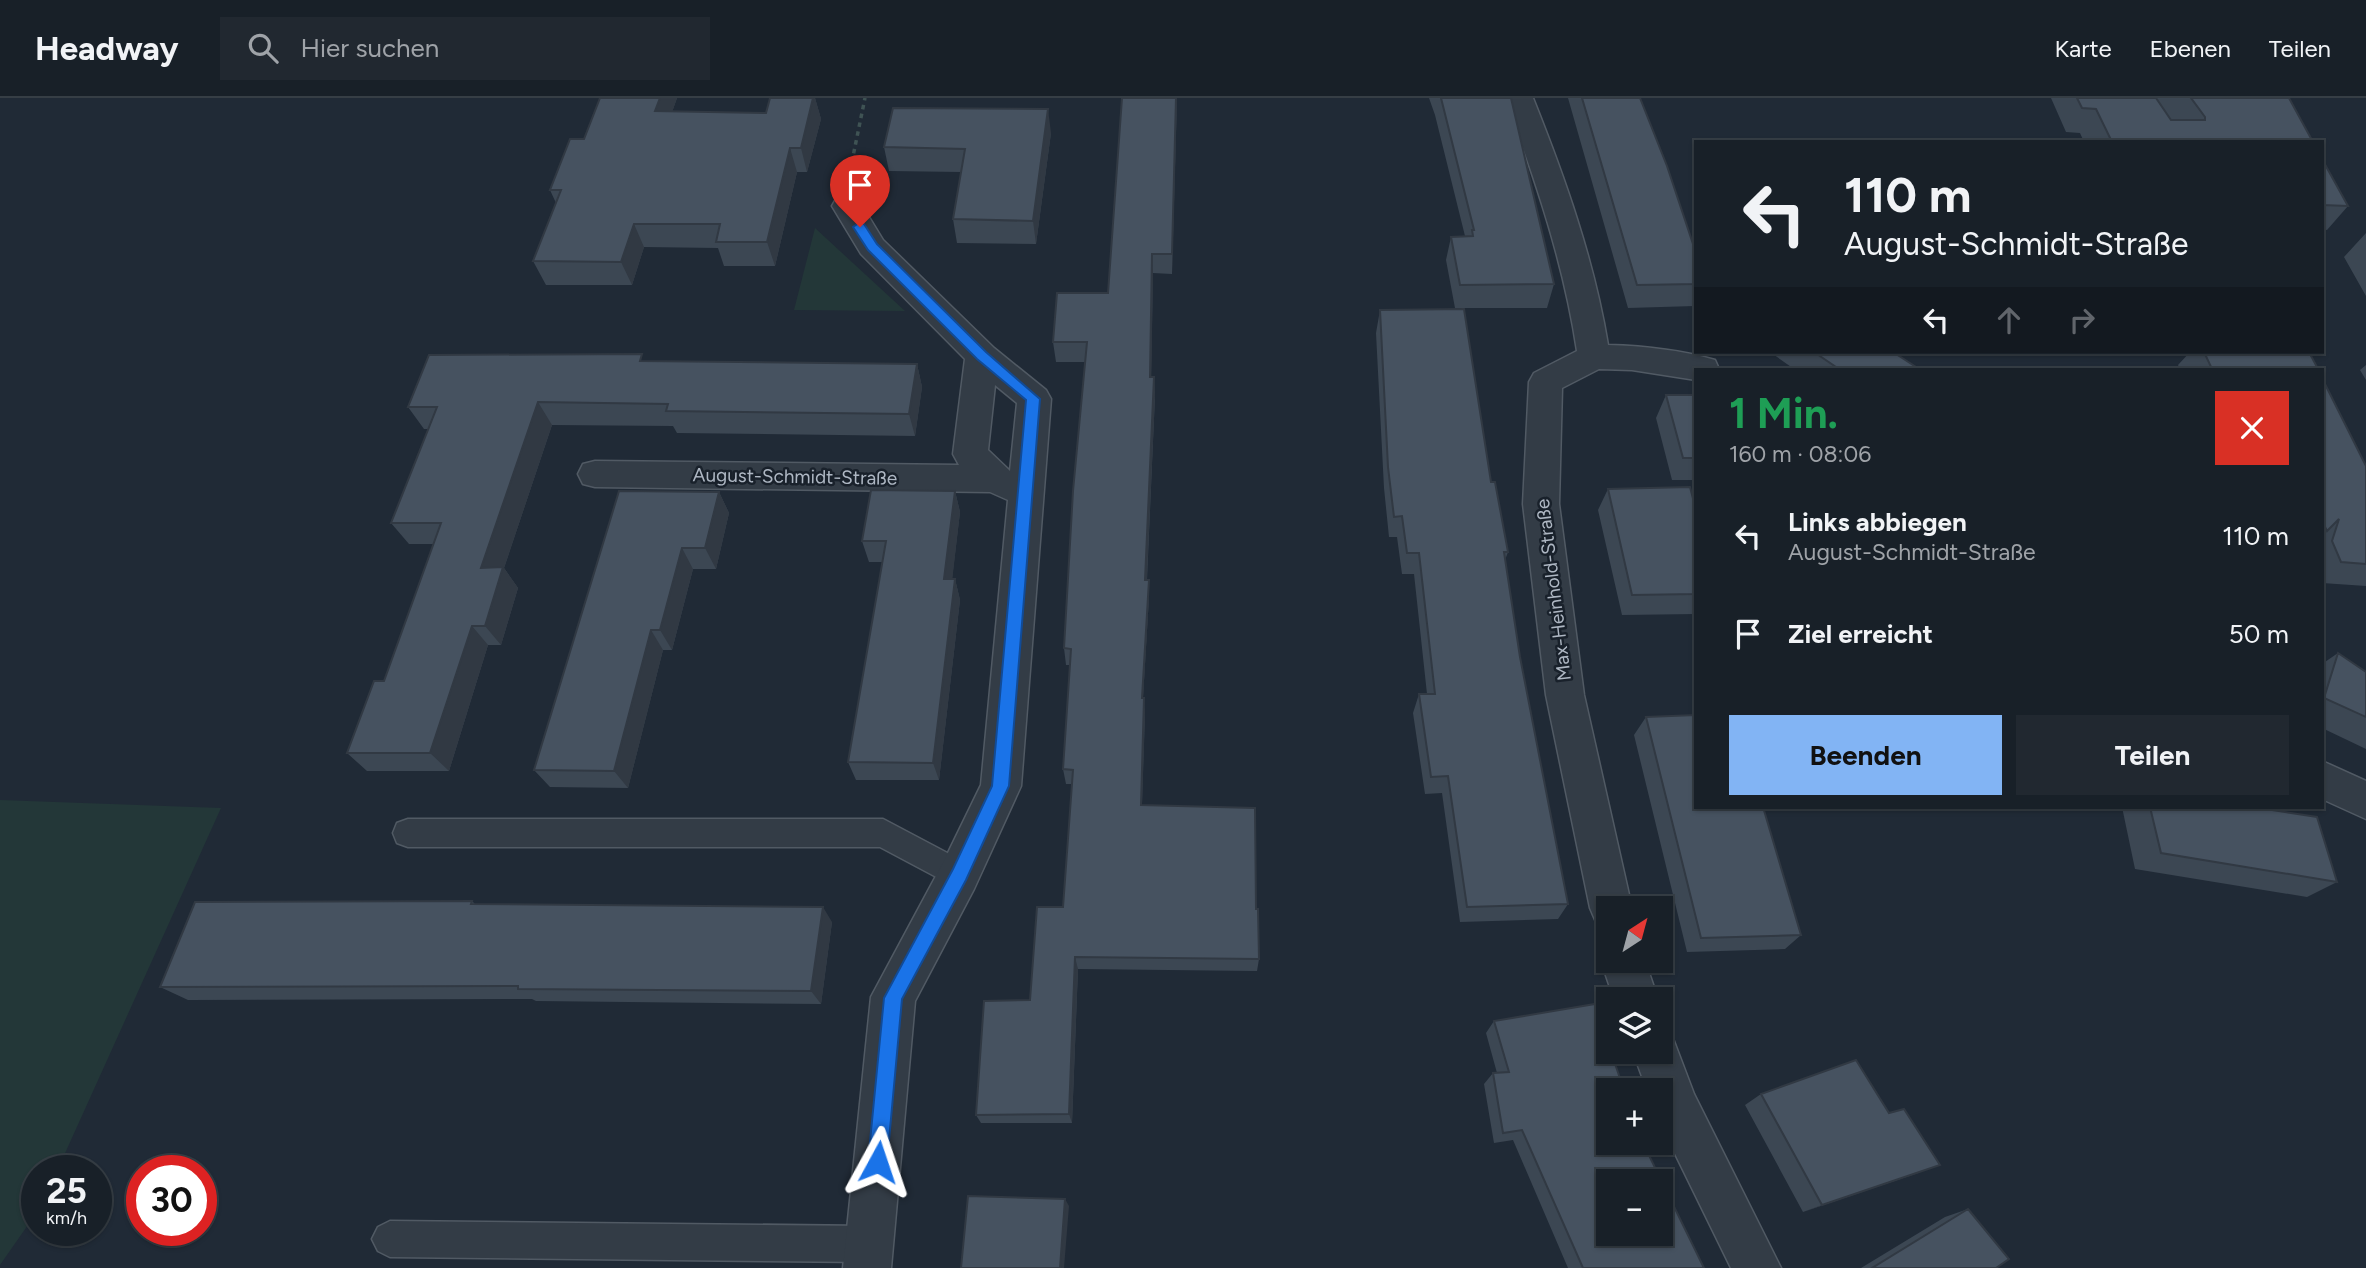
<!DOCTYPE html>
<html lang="de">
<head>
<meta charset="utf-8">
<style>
  :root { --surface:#182028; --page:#212830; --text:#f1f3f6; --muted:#9fa3a8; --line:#363e45; --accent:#82b4f4 }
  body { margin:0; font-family:Figtree,sans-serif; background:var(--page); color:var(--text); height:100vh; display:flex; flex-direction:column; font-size:26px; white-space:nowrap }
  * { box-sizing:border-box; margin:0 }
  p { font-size:23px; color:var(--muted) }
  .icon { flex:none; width:38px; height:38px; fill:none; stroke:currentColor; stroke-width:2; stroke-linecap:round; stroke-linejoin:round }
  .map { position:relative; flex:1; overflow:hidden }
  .panel { position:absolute; left:1694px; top:270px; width:630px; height:441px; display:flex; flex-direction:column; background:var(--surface); border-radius:0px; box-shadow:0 2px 5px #0004,0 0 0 2px var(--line) }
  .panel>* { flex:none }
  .hud { position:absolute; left:1694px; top:42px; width:630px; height:214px; border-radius:0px; box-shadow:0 2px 5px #0004,0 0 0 2px var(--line); background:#182028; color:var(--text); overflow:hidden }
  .needle { width:46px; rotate:36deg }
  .controls { position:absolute; left:1596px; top:798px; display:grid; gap:14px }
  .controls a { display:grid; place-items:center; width:77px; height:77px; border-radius:0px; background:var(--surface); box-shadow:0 2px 5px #0004,0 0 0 2px var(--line); font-size:35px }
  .speed { position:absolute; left:21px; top:1057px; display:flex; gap:14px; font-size:35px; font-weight:700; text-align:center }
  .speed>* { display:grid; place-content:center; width:91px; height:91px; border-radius:50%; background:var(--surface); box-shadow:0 2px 5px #0004,0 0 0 2px var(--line); line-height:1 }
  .speed small { font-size:18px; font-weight:400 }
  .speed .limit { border:10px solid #d22; background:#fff; color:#111 }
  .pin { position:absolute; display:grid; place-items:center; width:60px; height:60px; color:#fff; margin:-72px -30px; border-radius:50% 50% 50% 0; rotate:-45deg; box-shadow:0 0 7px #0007 }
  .pin .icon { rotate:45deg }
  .me { position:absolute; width:77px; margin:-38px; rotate:5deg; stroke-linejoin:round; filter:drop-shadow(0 0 5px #0008) }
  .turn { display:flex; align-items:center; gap:24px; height:147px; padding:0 35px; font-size:32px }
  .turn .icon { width:91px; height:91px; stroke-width:2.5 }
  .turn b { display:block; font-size:49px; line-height:60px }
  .lanes { display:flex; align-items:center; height:66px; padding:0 35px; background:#0003; justify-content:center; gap:35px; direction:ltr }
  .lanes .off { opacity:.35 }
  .round { display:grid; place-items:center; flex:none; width:74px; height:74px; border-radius:0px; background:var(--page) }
  .headline { display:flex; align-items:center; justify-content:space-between; height:119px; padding:0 35px }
  h1 { font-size:42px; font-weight:700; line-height:52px; color:#1e9e55 }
  .primary-button { display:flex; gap:14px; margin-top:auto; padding:14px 35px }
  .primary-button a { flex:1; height:80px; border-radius:0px; background:var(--accent); color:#111; font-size:28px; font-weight:700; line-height:80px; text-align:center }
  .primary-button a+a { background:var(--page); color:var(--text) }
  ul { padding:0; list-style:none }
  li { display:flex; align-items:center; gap:21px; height:98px; padding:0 35px }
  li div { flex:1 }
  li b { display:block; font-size:26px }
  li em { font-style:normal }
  header { display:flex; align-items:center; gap:42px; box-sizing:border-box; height:98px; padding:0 35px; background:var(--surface); border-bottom:2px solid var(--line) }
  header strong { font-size:33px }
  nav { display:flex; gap:38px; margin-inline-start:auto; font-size:24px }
  .search { width:490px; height:63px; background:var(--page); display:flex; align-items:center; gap:18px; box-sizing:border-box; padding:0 24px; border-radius:0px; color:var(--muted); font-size:26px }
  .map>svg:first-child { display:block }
  .green { fill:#233738 }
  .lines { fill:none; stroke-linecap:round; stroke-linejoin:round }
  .lane-casing { stroke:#515a64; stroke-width:3 }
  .street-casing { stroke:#515a64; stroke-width:3 }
  .path { stroke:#3f5354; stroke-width:3.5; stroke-dasharray:4.5 4.5; stroke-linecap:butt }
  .lane { fill:#333c46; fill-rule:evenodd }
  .street { fill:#333c46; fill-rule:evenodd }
  .wall { fill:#3c4753 }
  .shaded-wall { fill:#313943 }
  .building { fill:#465260; stroke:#313943; stroke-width:2; fill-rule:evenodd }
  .route { fill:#1a73e8; stroke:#114b97; stroke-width:2 }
  .labels { text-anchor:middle; stroke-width:5; stroke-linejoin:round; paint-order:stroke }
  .street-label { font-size:19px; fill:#aeb7c3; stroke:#19212b }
</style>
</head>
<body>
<header>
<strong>Headway</strong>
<div class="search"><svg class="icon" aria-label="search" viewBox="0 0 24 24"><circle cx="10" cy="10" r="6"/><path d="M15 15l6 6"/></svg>Hier suchen</div>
<nav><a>Karte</a><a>Ebenen</a><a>Teilen</a></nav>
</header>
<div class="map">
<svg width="2366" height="1170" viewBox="0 0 2366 1170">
  <rect width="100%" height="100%" fill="#202a36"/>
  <path class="green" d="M815,130L905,213L794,212Z
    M0,702L221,710L57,1073H37V1114L0,1167Z"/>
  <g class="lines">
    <defs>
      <path id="lane" d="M408,721H883L970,767L974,777L970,787L959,791L880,749H408L397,745L393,735L397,725Z
        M390,1123L870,1128L882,1134L888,1146L882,1158L870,1164L390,1159L378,1153L372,1141L378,1129Z"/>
      <path id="street" d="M1505,0H1533C1565,80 1594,162 1608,247C1643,248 1681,252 1715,262L1719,271H1696V282L1632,272L1599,271L1562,290L1559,406L1584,597L1632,810H1608V829L1596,824L1590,810L1546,597L1523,406L1529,284L1534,275L1577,253C1564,166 1536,83 1505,0Z
        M847,98L858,101L883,142L994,250L1046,292L1051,301L1021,688L974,791L915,903L891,1170H843L871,899L944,763L981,687L1008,402L990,394L595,389L583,386L578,376L583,366L595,363L959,367L953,356L965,261L861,156L832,108L836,101ZM995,287L1017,305L1010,373L988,352Z
        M2322,663L2366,683V721L2322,701Z
        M1608,848V863H1645L1658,901H1614L1601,863Z
        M1661,933L1672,938L1694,996L1781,1170H1731L1661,1027V992H1647L1633,954H1661Z"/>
    </defs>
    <use href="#lane" class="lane-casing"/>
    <use href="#street" class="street-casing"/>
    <path class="path" d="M850,73L865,0"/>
    <use href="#lane" class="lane"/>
    <use href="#street" class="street"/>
  </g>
  <path class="wall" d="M600,0H677L672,14L766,15L770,0H815L821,21L807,74H797L775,168H724L718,150L644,149L632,187H546L533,163L556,105L550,92L584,41Z
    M1177,0L1172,176L1153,175L1151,279H1154L1155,298L1147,482L1149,499L1143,600L1145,616L1142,707L1256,811L1259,861L1257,873L1078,871L1072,1025H981L976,1017L1030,902L1063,809L1072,686H1066L1063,671L1070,567H1066L1064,550L1085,264H1056L1053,244L1108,195Z
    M1429,0H1511L1554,186L1547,210H1455L1446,162L1451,139L1465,138L1435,17Z
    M1568,0H1640L1696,155L1695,208L1628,210Z
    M2051,0H2156L2172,22L2156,0H2289L2313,44H2084L2080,35L2066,34Z
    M1051,35L1036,146L957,145L953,121L961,74L889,73L884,49Z
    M2322,61L2348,108L2327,132L2322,131Z
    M2366,135V198L2344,159Z
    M1380,212L1491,384L1508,454L1505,462L1520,559L1568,806L1558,821L1460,824L1442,695L1425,696L1413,615L1419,596H1427L1414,476H1402L1397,439H1389L1384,390L1376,235Z
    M1770,254H1893L1919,271H1794Z
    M2190,254H2309L2318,271H2180L2178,267Z
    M645,263L917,266L922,289L915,338L677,335L673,328L552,327L504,470L518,490L501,547H488L449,673H367L347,655L384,583L434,446H409L391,425L428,331H424L408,309Z
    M2366,267V282L2360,272Z
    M2322,280L2366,368V488L2322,485Z
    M1666,297H1696V382H1672L1656,320Z
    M1608,391L1696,412V516L1622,517L1598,412Z
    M955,393L960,414L952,481H955L960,502L939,682H856L848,664L883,464H869L862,443Z
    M719,394L729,415L716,471H693L672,552H663L628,690L550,689L534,672Z
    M2338,555L2366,574V651L2322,630V566Z
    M1646,619L1801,837L1785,851L1687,854L1634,637Z
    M2122,709H2253L2337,784L2307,799L2135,771Z
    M472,803L475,806L832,824L821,906L536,903L532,901L188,902L160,889Z
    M1494,923L1608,992L1704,1170H1568L1513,1042L1494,1045L1484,986L1493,975H1497L1486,935Z
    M1761,996L1918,1075L1803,1114L1745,1007Z
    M1968,1111L1996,1170H1861L1945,1119Z"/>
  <path class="shaded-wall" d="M660,0H677L664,37L655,13Z
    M813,0H815L821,21L807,74L801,50Z
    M1176,0H1177L1172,176V156Z
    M1048,11L1051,35L1036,146L1033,123Z
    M790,50L797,74L775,168L767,144Z
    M634,126L644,149L632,187L621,164Z
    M1152,156L1153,175L1151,298L1150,279Z
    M917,266L922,289L915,338L909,316Z
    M1154,279L1155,298L1146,499L1145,482Z
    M538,304L552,327L504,470L518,490L501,547L485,528L481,470Z
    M955,393L960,414L950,501L944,481Z
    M719,394L729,415L716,471L705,450Z
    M682,450L693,471L672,552L660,532Z
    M955,481L960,502L939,682L933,665Z
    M1149,482V499L1142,616V600Z
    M472,528L488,547L449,673L430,655Z
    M651,532L663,552L628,690L614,673Z
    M1144,600L1145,616L1141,721V707Z
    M823,809L832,824L821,906L811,893Z
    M1075,859L1078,871L1072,1025L1069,1016Z
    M1940,1067L1918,1075L1803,1114L1822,1107Z
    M1065,1101L1069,1108L1064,1170H1060Z"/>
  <path class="building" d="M600,0H660L655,13L766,15L770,0H813L801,50H790L767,144H716L720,126H634L621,164L533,163L561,92H550L570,41H584Z
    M1122,0H1176L1172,156H1152L1150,279H1154L1145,482H1149L1142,600H1144L1141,707L1255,710L1256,811H1258L1259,861L1075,859L1069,1016L976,1017L984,903L1030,902L1037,809H1063L1073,672L1063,671L1071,551L1064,550L1073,393L1087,244H1053L1057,195H1108Z
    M1441,0H1511L1554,186L1460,187L1451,139L1473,138L1472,132H1474Z
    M1582,0H1640L1667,68L1696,155V186L1637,187Z
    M2077,0H2156L2171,22H2205V19L2191,0H2289L2313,44H2112L2096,11L2082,10Z
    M893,10L1048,11L1033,123L953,121L965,51L884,49Z
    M2322,61L2348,108L2322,107Z
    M1464,211L1491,384H1495L1508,454H1504L1520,559L1568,806L1467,809L1448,678L1431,679L1419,596H1435L1419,455H1407L1402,418L1394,419L1388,369L1380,212Z
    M1814,254H1893L1919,271H1839Z
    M2204,254H2309L2318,271H2212Z
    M642,256L640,263L917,266L909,316L666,313L668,306L538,304L481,470L503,469L485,528H472L430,655H347L374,583H384L441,425H391L437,309H408L429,257Z
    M2322,280L2366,368V466L2341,464L2332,443L2339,421L2327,433L2322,423Z
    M1666,297H1696V360H1683Z
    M1690,389L1696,412V496L1632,497L1608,391Z
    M871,392L955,393L944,481H955L933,665L848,664L886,443H862Z
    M619,393L719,394L705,450H682L660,532H651L614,673L534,672Z
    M2338,555L2366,574V619L2324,600Z
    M1696,617V709H1763L1801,837L1701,840L1646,619Z
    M2150,709H2253L2317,719L2337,784L2161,755Z
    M472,803L471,806L823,809L811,893L518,891V888L160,889L195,804Z
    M1595,906L1608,945V954H1611L1624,992H1608V1045H1643L1704,1170H1583L1522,1032L1503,1035L1493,975L1509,974L1494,923ZM1608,1083H1661V1136H1608Z
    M1856,962L1889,1015L1904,1011L1940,1067L1822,1107L1761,996Z
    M968,1098L1065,1101L1060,1170H961Z
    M1968,1111L2009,1161L1996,1170H1872Z"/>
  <path class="route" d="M860,124L864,126L877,146L986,254L1040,301L1009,688L966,782L902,901L887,1064L884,1071L878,1074L871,1071L868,1064L884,900L953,771L992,688L1026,302L977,261L868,152L853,129Z"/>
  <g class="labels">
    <g class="street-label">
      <text transform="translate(795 378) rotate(1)" y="7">August-Schmidt-Straße</text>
      <text transform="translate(1553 492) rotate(-97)" y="7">Max-Heinhold-Straße</text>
    </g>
  </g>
</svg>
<div class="controls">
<a><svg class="needle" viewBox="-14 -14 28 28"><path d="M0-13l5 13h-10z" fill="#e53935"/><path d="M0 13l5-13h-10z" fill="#9fa3a8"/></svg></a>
<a><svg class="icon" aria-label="layers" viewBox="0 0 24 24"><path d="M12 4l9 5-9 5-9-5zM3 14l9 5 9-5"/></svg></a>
<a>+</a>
<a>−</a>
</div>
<div class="speed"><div>25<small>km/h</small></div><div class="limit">30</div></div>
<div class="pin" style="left:860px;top:129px;background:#d93025"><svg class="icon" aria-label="arrive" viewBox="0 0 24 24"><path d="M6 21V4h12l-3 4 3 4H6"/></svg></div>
<svg class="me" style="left:878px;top:1064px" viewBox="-20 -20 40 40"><path d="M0-17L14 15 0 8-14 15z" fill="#1a73e8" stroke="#fff" stroke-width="4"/></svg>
<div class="hud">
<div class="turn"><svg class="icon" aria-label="left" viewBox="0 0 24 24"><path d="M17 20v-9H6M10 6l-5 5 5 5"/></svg><div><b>110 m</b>August-Schmidt-Straße</div></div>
<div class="lanes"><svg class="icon" aria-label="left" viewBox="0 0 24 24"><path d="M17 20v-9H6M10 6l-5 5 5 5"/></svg><svg class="icon off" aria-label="ahead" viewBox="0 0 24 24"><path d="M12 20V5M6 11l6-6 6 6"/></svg><svg class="icon off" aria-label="right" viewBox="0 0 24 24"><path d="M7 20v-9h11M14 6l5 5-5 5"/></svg></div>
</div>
<section class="panel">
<div class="headline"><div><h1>1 Min.</h1><p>160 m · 08:06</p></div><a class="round" style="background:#d93025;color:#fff"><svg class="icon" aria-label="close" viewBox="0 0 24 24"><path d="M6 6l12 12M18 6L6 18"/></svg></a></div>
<ul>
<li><svg class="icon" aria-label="left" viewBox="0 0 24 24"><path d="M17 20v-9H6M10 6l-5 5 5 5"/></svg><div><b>Links abbiegen</b><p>August-Schmidt-Straße</p></div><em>110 m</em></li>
<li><svg class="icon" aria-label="arrive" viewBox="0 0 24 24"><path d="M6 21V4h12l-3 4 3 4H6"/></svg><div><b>Ziel erreicht</b></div><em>50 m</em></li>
</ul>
<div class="primary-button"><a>Beenden</a><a>Teilen</a></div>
</section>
</div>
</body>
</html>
